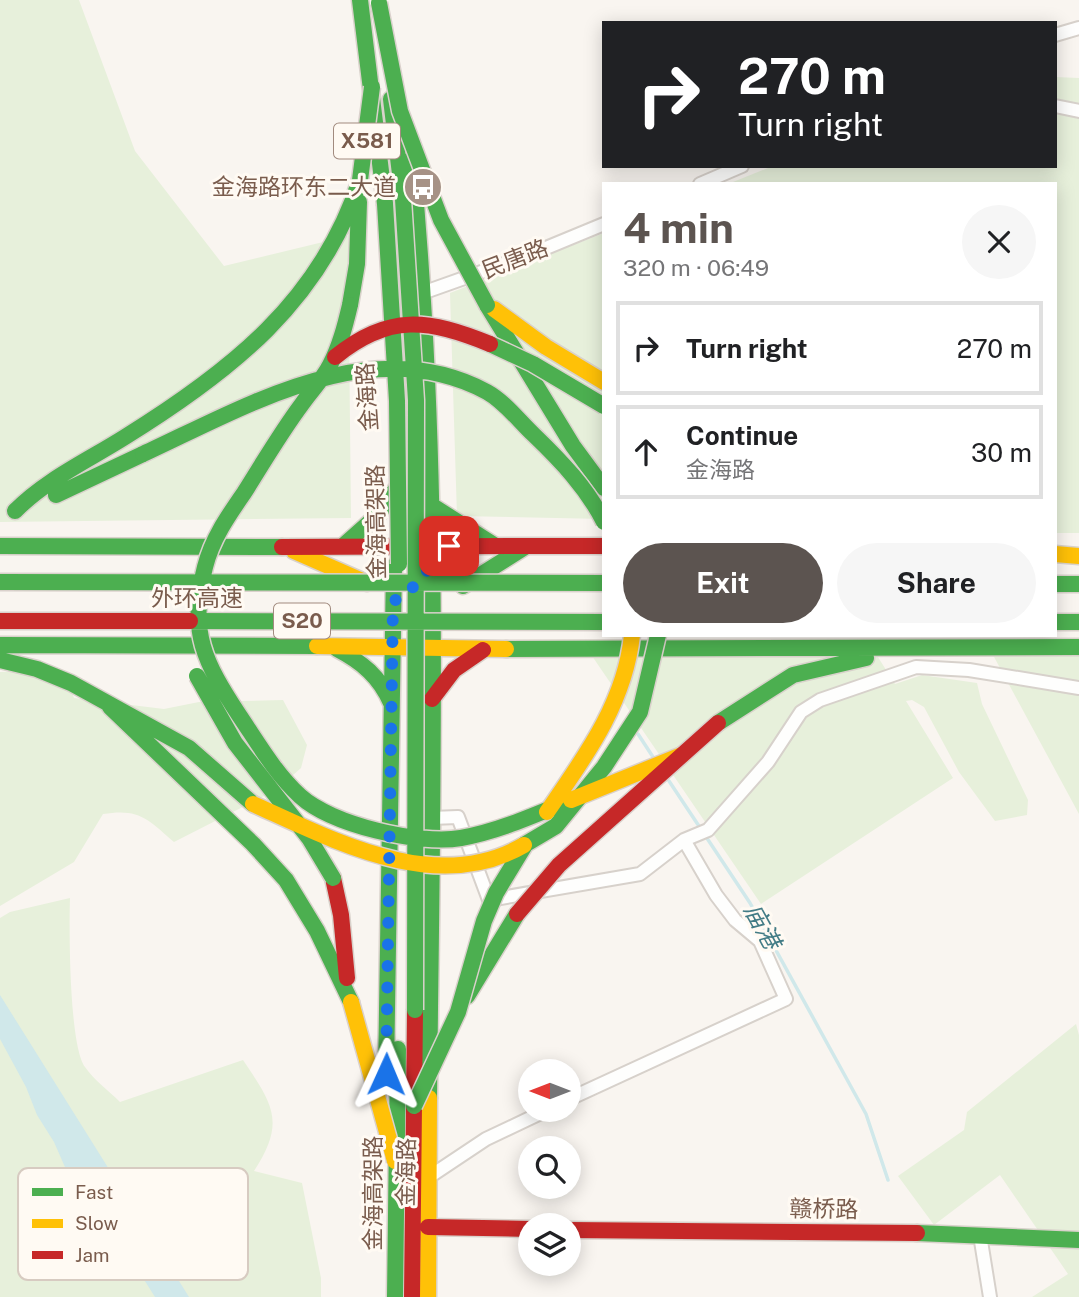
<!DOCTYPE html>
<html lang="en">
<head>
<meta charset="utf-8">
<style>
  :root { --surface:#fff; --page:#f6f6f6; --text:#202124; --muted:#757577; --line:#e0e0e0; --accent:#5c5450 }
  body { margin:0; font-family:"Public Sans","Noto Sans SC",sans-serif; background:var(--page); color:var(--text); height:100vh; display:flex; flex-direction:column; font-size:26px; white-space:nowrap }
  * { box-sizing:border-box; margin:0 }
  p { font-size:23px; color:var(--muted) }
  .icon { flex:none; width:38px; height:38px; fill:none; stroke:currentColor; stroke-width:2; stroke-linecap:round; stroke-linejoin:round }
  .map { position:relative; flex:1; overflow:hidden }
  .drawer { position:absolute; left:602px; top:182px; width:455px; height:455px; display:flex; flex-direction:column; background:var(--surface); border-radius:0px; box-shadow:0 4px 18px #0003 }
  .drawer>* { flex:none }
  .hud { position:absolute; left:602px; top:21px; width:455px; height:147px; border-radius:0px; box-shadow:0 4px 18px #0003; background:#202124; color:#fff; overflow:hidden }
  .needle { width:46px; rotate:270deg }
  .tools { position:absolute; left:518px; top:1059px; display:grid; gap:14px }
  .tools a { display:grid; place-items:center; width:63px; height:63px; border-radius:50%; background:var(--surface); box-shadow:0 4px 18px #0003; font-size:35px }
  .pin { position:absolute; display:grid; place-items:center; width:60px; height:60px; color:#fff; margin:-30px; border-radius:14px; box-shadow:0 4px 10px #0006 }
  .me { position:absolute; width:77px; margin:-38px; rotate:1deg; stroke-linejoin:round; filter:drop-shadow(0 0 5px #0008) }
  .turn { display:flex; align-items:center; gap:24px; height:147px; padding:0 21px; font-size:32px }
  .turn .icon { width:91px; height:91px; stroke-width:2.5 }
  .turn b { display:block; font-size:49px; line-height:60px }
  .round { display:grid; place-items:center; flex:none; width:74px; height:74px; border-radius:37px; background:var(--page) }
  .headline { display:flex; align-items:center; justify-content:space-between; height:119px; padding:0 21px }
  h1 { font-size:42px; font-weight:700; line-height:52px; color:var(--accent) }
  .action { display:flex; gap:14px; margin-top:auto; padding:14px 21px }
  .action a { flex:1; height:80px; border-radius:42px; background:var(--accent); color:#fff; font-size:28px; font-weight:700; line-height:80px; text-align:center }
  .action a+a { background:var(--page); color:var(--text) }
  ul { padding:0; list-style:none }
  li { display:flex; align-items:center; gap:21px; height:94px; margin:0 14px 10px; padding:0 7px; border:4px solid var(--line); border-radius:0px }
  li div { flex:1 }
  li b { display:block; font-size:26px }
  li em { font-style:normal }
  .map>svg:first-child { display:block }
  .green { fill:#e7f0db }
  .water { fill:#d0e8ea }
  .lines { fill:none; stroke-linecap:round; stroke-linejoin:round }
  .stream { stroke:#d0e8ea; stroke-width:3.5 }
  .street-casing { stroke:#d7d1cb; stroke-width:16 }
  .fast-casing { stroke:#d9d2cb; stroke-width:19 }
  .slow-casing { stroke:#d9d2cb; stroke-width:19 }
  .jam-casing { stroke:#d9d2cb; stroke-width:19 }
  .street { stroke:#fefefd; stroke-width:12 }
  .fast { stroke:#4caf50; stroke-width:16 }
  .slow { stroke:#ffc107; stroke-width:16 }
  .jam { stroke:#c62828; stroke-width:16 }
  .fast-bridge-casing { stroke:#dad1cc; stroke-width:19; stroke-linecap:butt }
  .slow-bridge-casing { stroke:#dad1cc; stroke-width:19; stroke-linecap:butt }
  .jam-bridge-casing { stroke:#dad1cc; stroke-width:19; stroke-linecap:butt }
  .fast-bridge { stroke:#4caf50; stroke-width:16 }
  .slow-bridge { stroke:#ffc107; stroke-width:16 }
  .jam-bridge { stroke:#c62828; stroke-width:16 }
  .route { stroke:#1a73e8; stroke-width:12; stroke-dasharray:0 21.6 }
  .labels { text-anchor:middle; stroke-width:6; stroke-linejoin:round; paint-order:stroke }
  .shield { fill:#fffaf3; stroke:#a28b7f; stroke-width:2 }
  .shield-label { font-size:21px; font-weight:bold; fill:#7a5c4d }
  .poi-label { font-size:23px; fill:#7a5c4d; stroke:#fffaf3; text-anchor:end }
  .street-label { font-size:23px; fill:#7a5c4d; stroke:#fffaf3 }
  .water-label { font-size:24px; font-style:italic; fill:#437c86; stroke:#fffaf3 }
  .key { fill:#fffaf3; stroke:#d7cbc1; stroke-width:2 }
  .key-label { font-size:19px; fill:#7a5c4d }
</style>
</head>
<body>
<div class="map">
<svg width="1079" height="1297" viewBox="0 0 1079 1297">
  <rect width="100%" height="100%" fill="#f9f5f0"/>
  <path class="green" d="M0,0H79L135,151L224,266L348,236L351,518L0,522Z
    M1055,77L1079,78V533H1055V184H728L773,166H1055Z
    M604,233V519L457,516L450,293Z
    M590,653L876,654L895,684L922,675L977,683L982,704L1028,800L1027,815L995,821L959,772L924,707L912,700L906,701L953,778L761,904Z
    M993,655H1079V814Z
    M63,670L74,698L164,709L199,702L283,700L307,745L301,768L276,790L174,842C148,819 139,808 103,814L74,862L0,906V672Z
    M70,898C69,929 69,1045 85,1067C94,1080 109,1091 120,1102L243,1060C273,1105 286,1122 254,1171L302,1183L321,1278V1297H0V918L10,912Z
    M1076,1024L1079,1035V1297H1032L1068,1274L1000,1175L934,1225L898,1176L964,1130L967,1112Z"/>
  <path class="water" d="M0,995L189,1297H155L95,1202L68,1174L54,1142L37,1115L26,1087L0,1039Z"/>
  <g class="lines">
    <path class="stream" d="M638,734L653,757
      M669,781L750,903L866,1114L888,1180"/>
    <defs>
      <path id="street" d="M1055,35L1079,28
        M1055,106L1079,111
        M700,184L742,166
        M425,292L529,255L604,224
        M431,818L458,817L489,900L640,874L684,840L708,830L768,762L801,712L820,700L916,667L969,670L1079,688
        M569,1099L786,999L760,941L735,920L716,895L684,840
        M429,1177L486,1139L547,1110
        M980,1235L990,1297"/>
      <path id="fast" d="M360,0L385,204
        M391,99L403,199
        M412,159C442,471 432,785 429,1098
        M350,305L357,264L359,202
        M487,305L573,446L604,488
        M56,495L143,454
        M431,505L494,545
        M15,511C47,479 87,461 125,437C230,372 321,301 360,180
        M0,546L282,547
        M343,546L379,514L396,489
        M1055,584H1079
        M463,586L525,547
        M1055,622H1079
        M0,645L317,646
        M337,649C362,662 380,677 391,703
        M506,649L1079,647
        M0,660L37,669L71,683L189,748L253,804
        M110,707L253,844L286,880L317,931L351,1002
        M718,723L793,675L866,658
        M467,996L517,914
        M386,1073L394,566
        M917,1233L1079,1240
        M395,1297L398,1049"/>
      <path id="slow" d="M494,309L546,347L604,382
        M294,551L367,583
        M1055,554L1079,556
        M317,646L506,649
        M428,1297L429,1098"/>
      <path id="jam" d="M527,546H604
        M282,547L527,546
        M432,699L454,670L483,650
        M333,878L341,915L347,978
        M428,1227L530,1229
        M569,1230L917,1233
        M412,1297L415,1010"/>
    </defs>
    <use href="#street" class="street-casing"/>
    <use href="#fast" class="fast-casing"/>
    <use href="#slow" class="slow-casing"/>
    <use href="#jam" class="jam-casing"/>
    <use href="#street" class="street"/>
    <use href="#fast" class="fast"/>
    <use href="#slow" class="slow"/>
    <use href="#jam" class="jam"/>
    <defs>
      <path id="fast-bridge" d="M379,3L400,111L441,220L487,305
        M360,180L372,87
        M403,199L416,400L415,1010
        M385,204L397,401L399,564
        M350,305C345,326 340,346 330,365C323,379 311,391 302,404C281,432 263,463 244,493C228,516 212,539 205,567C188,632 205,663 239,715C258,743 275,773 300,796C332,825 418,845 461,838C499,831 535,815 571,800
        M490,344L533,364L604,406
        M143,454C247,406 372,330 487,392C505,402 519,421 534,435C561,461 587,488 604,522
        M0,582L604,583
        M190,621L604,622
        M197,676L235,743L309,838L333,878
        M524,845L556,826L604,767L640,712L658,635
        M414,1106L458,1012L484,921L496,893L525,845"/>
      <path id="slow-bridge" d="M571,800L682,755
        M253,804C335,841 437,896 524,845
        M547,812C585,757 625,703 632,635
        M351,1002L395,1161"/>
      <path id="jam-bridge" d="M335,357C389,313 428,319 490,344
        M0,621H190
        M517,914L559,865L718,723"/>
    </defs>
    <use href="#fast-bridge" class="fast-bridge-casing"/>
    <use href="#slow-bridge" class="slow-bridge-casing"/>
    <use href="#jam-bridge" class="jam-bridge-casing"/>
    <use href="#fast-bridge" class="fast-bridge"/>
    <use href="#slow-bridge" class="slow-bridge"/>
    <use href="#jam-bridge" class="jam-bridge"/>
  </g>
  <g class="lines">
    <path class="route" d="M386,1074L393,602L413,587L431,566L430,546H449"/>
  </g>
  <defs>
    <symbol id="bus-disc" viewBox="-11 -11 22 22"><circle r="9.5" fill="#a69286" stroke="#fffaf3"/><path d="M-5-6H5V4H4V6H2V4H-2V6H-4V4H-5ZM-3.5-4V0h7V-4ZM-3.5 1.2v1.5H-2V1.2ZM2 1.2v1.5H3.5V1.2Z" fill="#fff"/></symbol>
  </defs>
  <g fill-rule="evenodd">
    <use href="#bus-disc" x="401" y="165" width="44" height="44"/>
  </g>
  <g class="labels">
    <g class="shield">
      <rect x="334" y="123.5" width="66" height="35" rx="5"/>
      <rect x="274" y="603.5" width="56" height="35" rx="5"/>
    </g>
    <g class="shield-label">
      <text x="367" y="148">X581</text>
      <text x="302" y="628">S20</text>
    </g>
    <g class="poi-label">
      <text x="396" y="195">金海路环东二大道</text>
    </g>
    <g class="street-label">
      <text transform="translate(515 259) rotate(-21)" y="8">民唐路</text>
      <text transform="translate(367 397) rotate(-94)" y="8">金海路</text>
      <text transform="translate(376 522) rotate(-91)" y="8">金海高架路</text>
      <text x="197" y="606">外环高速</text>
      <text transform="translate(406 1172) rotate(-89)" y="8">金海路</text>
      <text transform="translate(373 1193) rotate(-90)" y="8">金海高架路</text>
      <text transform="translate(824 1209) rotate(1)" y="8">赣桥路</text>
    </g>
    <g class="water-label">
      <text transform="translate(762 926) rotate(61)" y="8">庙港</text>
    </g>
  </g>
  <rect x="18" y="1168" width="230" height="112" rx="10" class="key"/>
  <rect x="32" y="1188" width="31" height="8" fill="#4caf50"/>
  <rect x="32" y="1219" width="31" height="9" fill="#ffc107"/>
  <rect x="32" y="1251" width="31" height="8" fill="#c62828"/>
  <g class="key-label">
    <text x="75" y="1199">Fast</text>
    <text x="75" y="1230">Slow</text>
    <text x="75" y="1262">Jam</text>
  </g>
</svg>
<div class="tools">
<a><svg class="needle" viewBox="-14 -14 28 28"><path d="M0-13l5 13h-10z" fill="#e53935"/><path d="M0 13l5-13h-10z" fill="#757577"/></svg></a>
<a><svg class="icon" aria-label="search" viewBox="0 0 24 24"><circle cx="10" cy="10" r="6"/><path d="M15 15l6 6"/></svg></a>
<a><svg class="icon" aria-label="layers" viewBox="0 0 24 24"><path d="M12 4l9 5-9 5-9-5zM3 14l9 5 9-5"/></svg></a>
</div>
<div class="pin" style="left:449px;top:546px;background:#d93025"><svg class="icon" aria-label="arrive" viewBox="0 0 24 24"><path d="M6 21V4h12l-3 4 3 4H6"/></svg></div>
<svg class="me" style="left:386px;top:1074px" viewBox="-20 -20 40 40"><path d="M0-17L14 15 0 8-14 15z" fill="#1a73e8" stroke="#fff" stroke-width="4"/></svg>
<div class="hud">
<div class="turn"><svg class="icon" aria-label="right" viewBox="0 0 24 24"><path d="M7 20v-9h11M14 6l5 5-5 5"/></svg><div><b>270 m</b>Turn right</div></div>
</div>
<section class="drawer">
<div class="headline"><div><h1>4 min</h1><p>320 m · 06:49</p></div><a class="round"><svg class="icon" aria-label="close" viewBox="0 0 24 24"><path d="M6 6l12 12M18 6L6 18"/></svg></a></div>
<ul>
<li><svg class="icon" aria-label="right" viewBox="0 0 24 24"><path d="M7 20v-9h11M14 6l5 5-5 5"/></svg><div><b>Turn right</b></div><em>270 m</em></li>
<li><svg class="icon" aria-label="ahead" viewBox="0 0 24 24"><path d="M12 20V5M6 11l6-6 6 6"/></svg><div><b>Continue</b><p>金海路</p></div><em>30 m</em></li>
</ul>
<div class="action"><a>Exit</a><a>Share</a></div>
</section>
</div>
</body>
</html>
